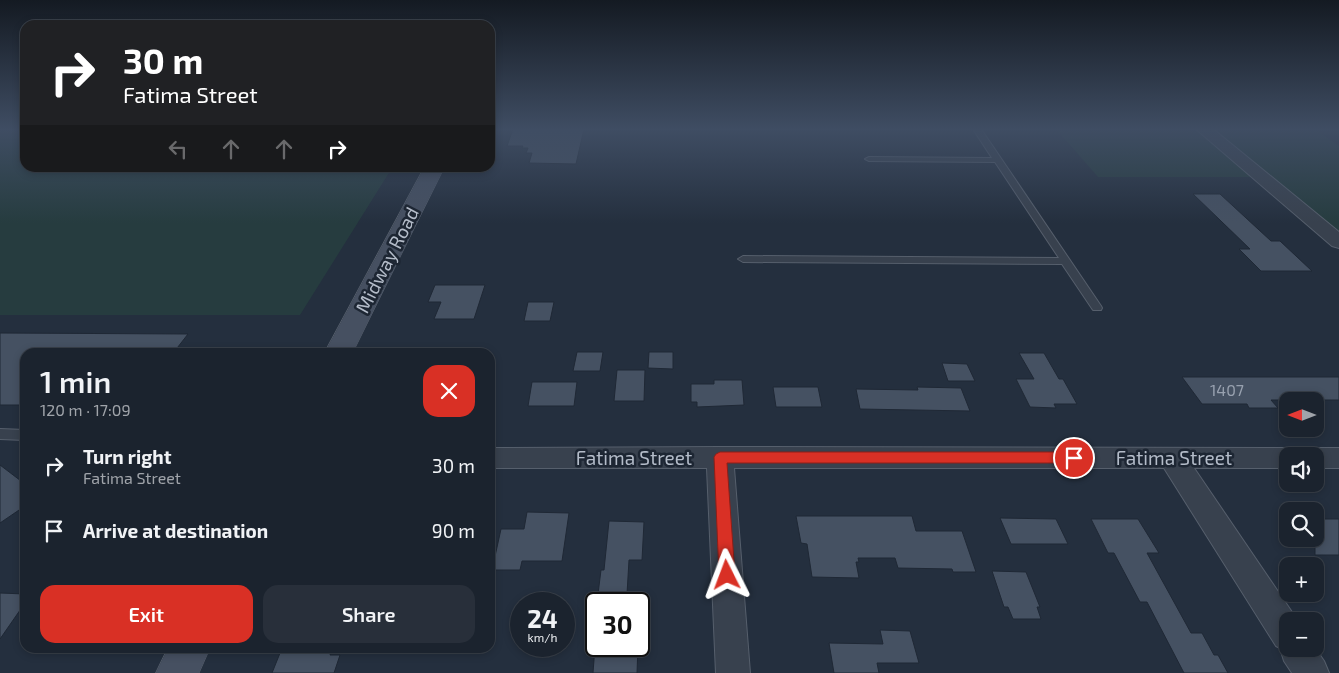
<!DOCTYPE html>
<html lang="en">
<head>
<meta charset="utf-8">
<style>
  :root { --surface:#1b232e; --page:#282f3a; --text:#f1f3f6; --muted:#a0a4aa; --line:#39404a; --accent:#d93025 }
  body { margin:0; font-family:"Exo 2",sans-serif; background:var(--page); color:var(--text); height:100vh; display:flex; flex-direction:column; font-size:19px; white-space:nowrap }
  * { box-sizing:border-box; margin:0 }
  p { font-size:16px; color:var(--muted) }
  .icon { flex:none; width:28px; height:28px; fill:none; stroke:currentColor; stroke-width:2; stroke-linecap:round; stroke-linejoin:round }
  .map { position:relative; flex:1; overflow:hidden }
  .drawer { position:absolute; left:20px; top:348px; width:475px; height:305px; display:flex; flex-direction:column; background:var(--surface); border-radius:15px; box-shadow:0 2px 8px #0003,0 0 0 1px var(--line) }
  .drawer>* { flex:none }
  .guide { position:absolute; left:20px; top:20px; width:475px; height:152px; border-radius:15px; box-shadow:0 2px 8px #0003,0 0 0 1px var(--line); background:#202124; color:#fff; overflow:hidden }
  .needle { width:32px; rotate:270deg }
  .tools { position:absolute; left:1279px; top:392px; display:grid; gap:10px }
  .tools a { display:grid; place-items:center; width:45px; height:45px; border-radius:10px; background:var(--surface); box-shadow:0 2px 8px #0003,0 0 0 1px var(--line); font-size:25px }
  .speed { position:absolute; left:510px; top:592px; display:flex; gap:10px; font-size:25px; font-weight:700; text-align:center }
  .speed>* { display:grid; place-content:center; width:65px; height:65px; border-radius:50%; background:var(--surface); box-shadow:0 2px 8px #0003,0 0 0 1px var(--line); line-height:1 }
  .speed small { font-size:12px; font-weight:400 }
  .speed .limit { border:2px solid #111; border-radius:8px; background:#fff; color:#111 }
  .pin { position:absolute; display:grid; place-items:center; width:42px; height:42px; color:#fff; margin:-21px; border:2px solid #fff; border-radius:50%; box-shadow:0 1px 5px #0007 }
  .me { position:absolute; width:55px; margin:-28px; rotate:357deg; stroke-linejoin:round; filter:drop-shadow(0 0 4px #0008) }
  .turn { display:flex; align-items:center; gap:18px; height:105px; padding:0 20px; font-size:22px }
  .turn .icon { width:65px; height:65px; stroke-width:2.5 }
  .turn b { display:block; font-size:35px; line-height:42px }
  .lanes { display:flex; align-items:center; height:48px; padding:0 20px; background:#0003; justify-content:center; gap:25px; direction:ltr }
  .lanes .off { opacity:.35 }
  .round { display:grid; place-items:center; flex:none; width:52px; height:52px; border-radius:15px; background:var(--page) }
  .headline { display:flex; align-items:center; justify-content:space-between; height:85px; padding:0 20px }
  h1 { font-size:30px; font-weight:600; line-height:38px }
  .button { display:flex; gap:10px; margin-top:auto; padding:10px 20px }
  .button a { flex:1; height:58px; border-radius:15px; background:var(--accent); color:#fff; font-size:20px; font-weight:600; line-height:58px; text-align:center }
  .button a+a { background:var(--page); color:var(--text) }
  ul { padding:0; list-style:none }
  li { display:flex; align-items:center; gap:15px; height:65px; padding:0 20px }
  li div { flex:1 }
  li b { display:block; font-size:19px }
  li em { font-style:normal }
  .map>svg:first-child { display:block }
  .green { fill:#263c3f }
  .building { fill:#455162; stroke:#1f2835 }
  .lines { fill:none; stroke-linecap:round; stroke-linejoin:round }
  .lane-casing { stroke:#565f6c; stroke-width:2 }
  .street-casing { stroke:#565f6c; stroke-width:2 }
  .secondary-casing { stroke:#565f6c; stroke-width:1 }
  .lane { fill:#38414e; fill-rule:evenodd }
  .street { fill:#38414e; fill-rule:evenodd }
  .secondary { fill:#465061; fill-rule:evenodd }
  .route { fill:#d93025; stroke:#8d1f18 }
  .labels { text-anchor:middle; stroke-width:5; stroke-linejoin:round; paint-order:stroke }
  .number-label { font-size:16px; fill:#98a1af }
  .street-label { font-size:19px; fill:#b4bcc9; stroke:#1d2633 }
</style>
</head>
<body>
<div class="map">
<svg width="1339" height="673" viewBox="0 0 1339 673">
  <rect width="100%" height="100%" fill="#242f3e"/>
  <path class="green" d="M0,129H25V168H392L300,315H0Z
    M1056,129H1315L1339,146V234L1255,177H1098Z"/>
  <path class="building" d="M513,129H584L576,164L529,163L532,153H526L528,148H522L523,146H507Z
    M1193,194H1220L1271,241H1280L1312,271H1261L1239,249H1250Z
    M435,285H485L474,319H434L441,302H428Z
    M528,302H554L550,321H524Z
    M0,333L188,334L174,352H25V405H0Z
    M577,352H603L600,371H573Z
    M649,352H673V369L648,368Z
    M1019,353H1044L1059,379H1063L1077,404H1054L1056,408L1030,407L1016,379H1034Z
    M942,363L967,364L975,381H948Z
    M617,370H645L644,401H614Z
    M1182,377H1339V400H1271L1278,408H1249L1247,404H1202Z
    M714,380H742L744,405L697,407V402H691V384H714Z
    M532,382H577L574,406H528Z
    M773,387H818L822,407H776Z
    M917,387L961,388L970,411L860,409L856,389L918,390Z
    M0,465L25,484V506L0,523Z
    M527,512L569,513L562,561H522L520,570H492L501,529H524Z
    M796,516H912L916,531H962L976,572H953L952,569L898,568L895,558H858L859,562H856L859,578L812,577L807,544L801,543Z
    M1000,518L1056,519L1068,544H1011Z
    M1091,519H1138L1159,553H1147L1191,633H1202L1214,655H1218L1228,673H1184L1147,602H1140L1114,553H1108Z
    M1315,519H1339V555H1315Z
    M609,521L644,522L642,560H629L627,594H598L601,570H604Z
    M992,571L1026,572L1040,607H1037L1041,619H1013L1008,607H1004Z
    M0,593L25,594V603L0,639Z
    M880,630L910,631L919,663H877L879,673H834L829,643L883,644Z
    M595,646H638L637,673H593Z
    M282,648H332L330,655H340L334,673H272Z"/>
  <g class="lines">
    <defs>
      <path id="lane" d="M973,129H981L1101,306L1102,308L1101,310H1093L1062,264L743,262L738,259L743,256L1059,258L995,162L869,161L865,159L869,157L992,158Z
        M0,429L25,430V440L0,439Z"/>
      <path id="street" d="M1196,129H1213L1339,232V248L1332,246Z
        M720,447L1288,448L1297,451L1300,456H1288V468H1194L1298,621H1288V649L1315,648L1324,661L1329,673H1292L1284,661L1280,648L1276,646L1164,468H734L750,673H716L707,468H490V448Z
        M1315,448H1339V468H1315V456H1303L1306,451Z"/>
      <path id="secondary" d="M424,168H444L353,352H325Z
        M168,648H210L199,673H156Z"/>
    </defs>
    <use href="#lane" class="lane-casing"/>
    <use href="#street" class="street-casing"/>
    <use href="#secondary" class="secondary-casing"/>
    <use href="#lane" class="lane"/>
    <use href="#street" class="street"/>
    <use href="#secondary" class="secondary"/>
  </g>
  <linearGradient id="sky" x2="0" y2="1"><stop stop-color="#141a22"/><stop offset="0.58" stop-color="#3f4d63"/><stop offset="1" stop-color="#3f4d63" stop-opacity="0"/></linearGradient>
  <rect width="1339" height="223" fill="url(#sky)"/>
  <path class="route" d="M720,452H1074L1079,454L1081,458L1079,461L1074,463H727L735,575L733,580L727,582L722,580L719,575L714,457L716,454Z"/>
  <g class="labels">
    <g class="number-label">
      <text x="1227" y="396">1407</text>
    </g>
    <g class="street-label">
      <text transform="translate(387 260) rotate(-63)" y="7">Midway Road</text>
      <text x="634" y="465">Fatima Street</text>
      <text x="1174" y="465">Fatima Street</text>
    </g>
  </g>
</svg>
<div class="tools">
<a><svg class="needle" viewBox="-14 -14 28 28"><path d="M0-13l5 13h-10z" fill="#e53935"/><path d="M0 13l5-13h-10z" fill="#a0a4aa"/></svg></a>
<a><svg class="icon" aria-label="sound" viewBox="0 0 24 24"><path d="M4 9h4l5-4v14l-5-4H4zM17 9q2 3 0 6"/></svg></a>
<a><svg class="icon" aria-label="search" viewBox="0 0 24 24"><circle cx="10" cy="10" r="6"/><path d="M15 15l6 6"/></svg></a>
<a>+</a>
<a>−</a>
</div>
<div class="speed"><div>24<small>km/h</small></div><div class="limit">30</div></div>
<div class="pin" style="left:1074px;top:458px;background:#d93025"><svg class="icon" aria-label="arrive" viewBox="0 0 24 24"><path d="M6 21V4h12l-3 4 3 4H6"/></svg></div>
<svg class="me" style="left:727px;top:575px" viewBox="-20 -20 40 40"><path d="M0-17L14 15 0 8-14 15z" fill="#d93025" stroke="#fff" stroke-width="4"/></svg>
<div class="guide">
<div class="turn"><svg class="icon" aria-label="right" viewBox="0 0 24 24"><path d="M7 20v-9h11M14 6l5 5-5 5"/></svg><div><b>30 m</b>Fatima Street</div></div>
<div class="lanes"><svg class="icon off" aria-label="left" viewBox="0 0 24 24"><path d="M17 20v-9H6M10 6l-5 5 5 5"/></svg><svg class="icon off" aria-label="ahead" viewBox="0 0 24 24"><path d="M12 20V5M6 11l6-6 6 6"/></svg><svg class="icon off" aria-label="ahead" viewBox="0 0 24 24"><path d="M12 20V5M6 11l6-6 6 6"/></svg><svg class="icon" aria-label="right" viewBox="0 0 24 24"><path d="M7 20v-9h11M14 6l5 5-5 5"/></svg></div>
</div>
<section class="drawer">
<div class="headline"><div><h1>1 min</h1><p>120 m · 17:09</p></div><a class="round" style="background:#d93025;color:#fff"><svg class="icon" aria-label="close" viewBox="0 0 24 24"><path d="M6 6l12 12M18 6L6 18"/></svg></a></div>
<ul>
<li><svg class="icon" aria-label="right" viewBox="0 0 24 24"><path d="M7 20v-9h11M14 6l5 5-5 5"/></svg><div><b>Turn right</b><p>Fatima Street</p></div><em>30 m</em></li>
<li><svg class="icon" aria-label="arrive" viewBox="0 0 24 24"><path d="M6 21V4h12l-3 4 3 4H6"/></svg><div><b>Arrive at destination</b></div><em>90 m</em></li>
</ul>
<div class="button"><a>Exit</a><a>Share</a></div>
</section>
</div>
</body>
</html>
